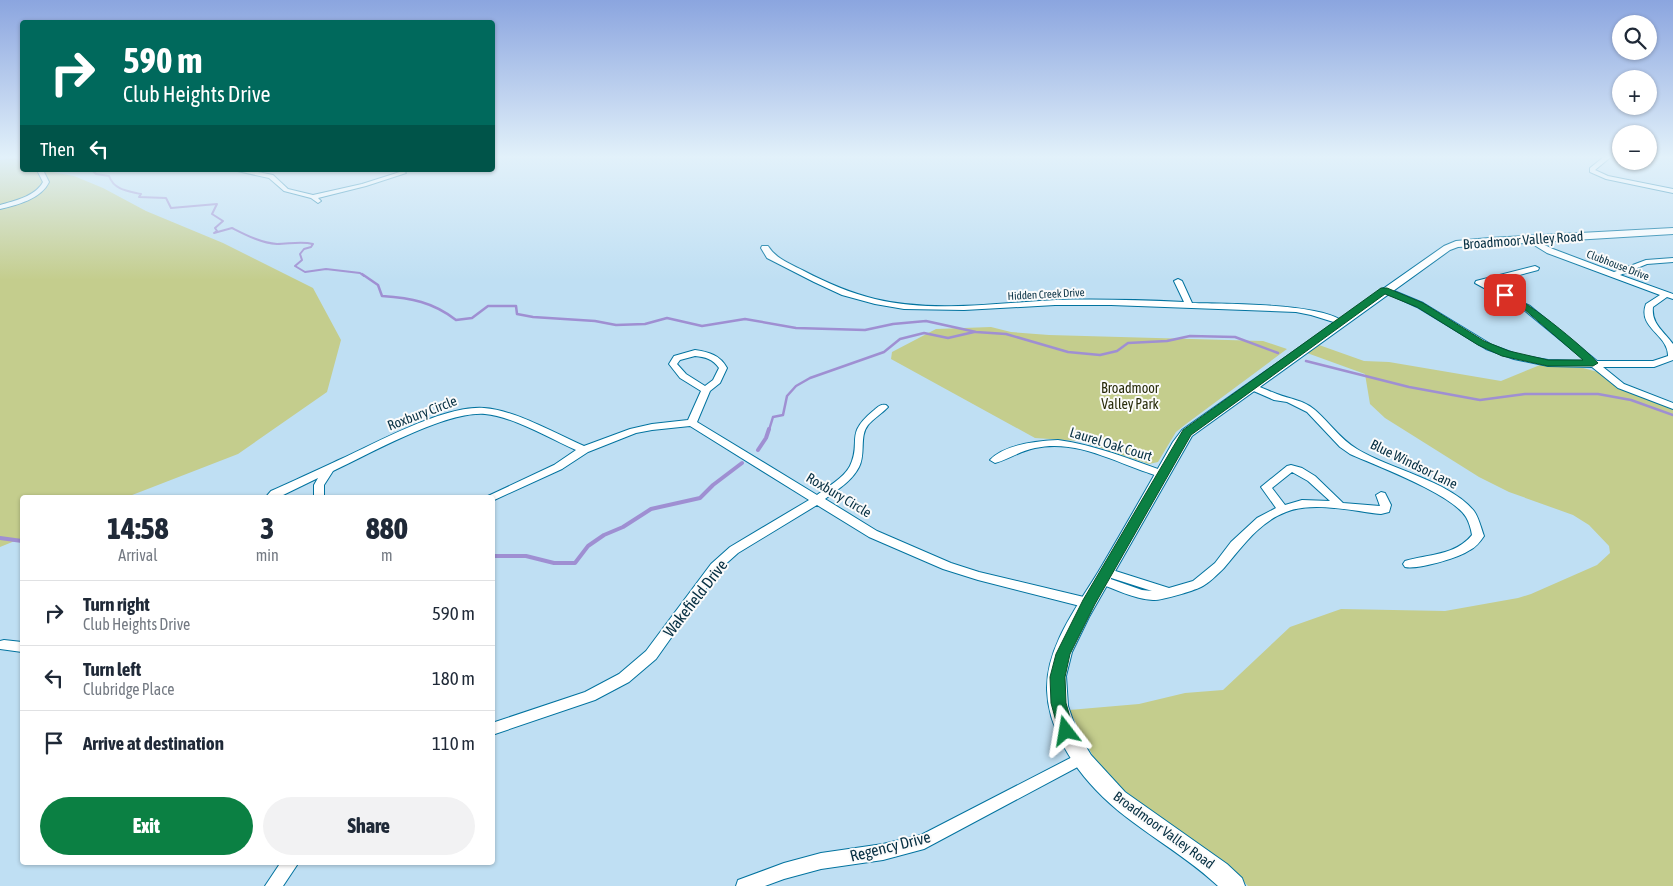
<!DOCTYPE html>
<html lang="en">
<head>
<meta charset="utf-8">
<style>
  :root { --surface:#fff; --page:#f2f2f3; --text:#1f2937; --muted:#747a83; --line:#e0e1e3; --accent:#0b8043 }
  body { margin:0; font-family:"Asap Condensed",sans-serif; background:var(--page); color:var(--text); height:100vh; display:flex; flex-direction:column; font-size:19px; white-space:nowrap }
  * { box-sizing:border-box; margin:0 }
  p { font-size:16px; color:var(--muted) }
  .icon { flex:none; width:28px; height:28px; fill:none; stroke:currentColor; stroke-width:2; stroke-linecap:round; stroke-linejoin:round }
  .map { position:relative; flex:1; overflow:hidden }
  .sheet { position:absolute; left:20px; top:495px; width:475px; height:370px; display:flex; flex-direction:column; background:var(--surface); border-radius:5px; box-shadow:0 1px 4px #0004 }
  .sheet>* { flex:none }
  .hud { position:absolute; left:20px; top:20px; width:475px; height:152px; border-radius:5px; box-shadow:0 1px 4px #0004; background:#00695c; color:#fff; overflow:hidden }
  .buttons { position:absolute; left:1612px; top:15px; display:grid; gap:10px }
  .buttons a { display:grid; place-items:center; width:45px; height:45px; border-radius:50%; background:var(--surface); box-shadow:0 1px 4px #0004; font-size:25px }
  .pin { position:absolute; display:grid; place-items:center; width:42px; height:42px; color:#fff; margin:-21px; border-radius:10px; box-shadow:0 2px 8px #0006 }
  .me { position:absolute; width:55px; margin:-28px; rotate:346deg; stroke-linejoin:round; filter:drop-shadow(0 0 4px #0008) }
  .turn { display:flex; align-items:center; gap:18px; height:105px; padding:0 20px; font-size:22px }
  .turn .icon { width:65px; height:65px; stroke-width:2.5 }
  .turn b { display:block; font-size:35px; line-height:42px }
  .then { display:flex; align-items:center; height:48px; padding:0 20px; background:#0003; gap:10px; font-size:19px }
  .eta { display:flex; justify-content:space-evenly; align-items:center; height:85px; text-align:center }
  .eta b { font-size:30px; font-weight:800; line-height:35px }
  .cta { display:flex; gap:10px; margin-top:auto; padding:10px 20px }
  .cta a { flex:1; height:58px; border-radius:30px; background:var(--accent); color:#fff; font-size:20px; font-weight:800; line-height:58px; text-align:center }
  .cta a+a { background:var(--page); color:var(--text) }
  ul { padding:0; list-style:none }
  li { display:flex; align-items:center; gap:15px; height:65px; padding:0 20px; border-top:1px solid var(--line) }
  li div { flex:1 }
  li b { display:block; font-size:19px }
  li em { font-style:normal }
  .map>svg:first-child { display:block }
  .green { fill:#c4cd8d }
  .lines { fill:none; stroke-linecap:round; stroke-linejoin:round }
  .stream-far2 { stroke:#9f8fd2; stroke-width:2 }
  .stream-far1 { stroke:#9f8fd2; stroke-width:2.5 }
  .stream { stroke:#9f8fd2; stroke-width:4 }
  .street-casing { stroke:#02739f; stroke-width:2 }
  .secondary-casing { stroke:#02739f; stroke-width:2 }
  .street { fill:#fff; fill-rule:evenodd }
  .secondary { fill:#fff; fill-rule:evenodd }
  .route { fill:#0b8043; stroke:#07532c }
  .labels { text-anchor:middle; stroke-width:4; stroke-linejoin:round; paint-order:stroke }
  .far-street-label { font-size:11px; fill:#062f42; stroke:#fbfbfb }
  .street-label { font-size:14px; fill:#062f42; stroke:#fbfbfb }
  .park-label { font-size:14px; fill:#292c0b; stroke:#fbfbfb }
  .near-street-label { font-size:16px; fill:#062f42; stroke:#fbfbfb }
</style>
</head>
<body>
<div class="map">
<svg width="1673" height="886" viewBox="0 0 1673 886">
  <rect width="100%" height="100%" fill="#bfdff3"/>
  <path class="green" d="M16,158L22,163V170H41L74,176L103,188L146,211L223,243L313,288L341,340L327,392L238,454L127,497L22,498V538L0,547V160Z
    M991,327L1011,332L1049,335L1263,341L1287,349L1186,424L1176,432L1158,462L1149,464L1080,441L1035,438L891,359L892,352L936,329Z
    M1319,345L1364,361L1389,362L1501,381L1540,365L1583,368L1598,372L1615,385L1673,408V886H1248L1223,861L1152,813L1114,782L1095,760L1069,710L1139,704L1185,693L1223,690L1290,627L1341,609L1445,611L1518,598L1531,594L1597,565L1610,553L1609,546L1589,525L1573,515L1509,492L1479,477L1385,418L1370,404L1365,374L1307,353Z"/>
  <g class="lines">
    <path class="stream-far2" d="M92,170L96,174L109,176C114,190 128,191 141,194L139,197L166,198L171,208L217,204L212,214L223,221L215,228L217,231L214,233L232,228C246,235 261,243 277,244C289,244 301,241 313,244L311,247L304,249L300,254L302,260L295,266L305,272L326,269L360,273L364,276"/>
    <path class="stream-far1" d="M362,274L378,285L382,296C411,298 433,302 456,320L472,318L488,306H516L517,314L533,317L595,321L616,325L645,324L667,318L702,326L745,319L796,328L865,330L893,324L926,321L976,332L1006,334L1068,352L1100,355L1117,351L1128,343L1167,341L1190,336L1235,337L1278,353
      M1306,361L1409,387L1480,400L1525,394H1598L1631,400L1673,415
      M769,430L773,417L783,415L787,396L796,386L810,378L884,352L900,339L924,333L948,338L974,332"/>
    <path class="stream" d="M758,450L766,438L769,429
      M0,538L22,541
      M492,556H526L554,563H575L588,546L604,535L623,527L651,509L700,498L713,485L742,463"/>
    <defs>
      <path id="street" d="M1605,156H1612L1595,170L1608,176L1673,189V193L1606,179L1590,172V168Z
        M37,170H43L49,182C41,199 17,205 0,209V205C14,201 36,196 43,182Z
        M233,170H247L273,175L288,189L313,195L362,184L403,171L406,173L366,186L318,198L321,201L318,203L311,198L284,191L269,178Z
        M1526,238H1530L1553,249L1614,272L1646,260L1673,258V262L1647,264L1620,275L1673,294V299L1667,297L1653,307C1651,324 1664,331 1673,344V360L1654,367H1603L1624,384L1673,403V409L1618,388L1592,367L1548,366L1514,359L1486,349L1417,307L1380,290L1384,288H1387L1423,303L1492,345L1519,355L1548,360L1586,361L1524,310L1475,283L1476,281L1535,266L1539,268L1538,270L1486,284L1530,306L1597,361H1653L1668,356C1669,335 1637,328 1646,304L1660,295L1547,253L1526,240Z
        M762,246H768C776,259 791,264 804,271C827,283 850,293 875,299C934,313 996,303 1056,300C1098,299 1141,300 1184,302L1174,281L1178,279L1182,281L1192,303C1226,304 1320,303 1344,322L1340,324L1311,315L1296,312L1111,305H1055L964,310L904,309L875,304L842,295L814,282L767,258L761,248Z
        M695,350C709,352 720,355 727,368L720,383L710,391L697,422L817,495C827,487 844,478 850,466C862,441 844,435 873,411C878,407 880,404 886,405L888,407L886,409C881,414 873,419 868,425C859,436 866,454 859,467C852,481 837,490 825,499L877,531L951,563L979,572L1088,598L1092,600L1094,603L1092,606L1088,608L978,580L943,569L869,537L817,505L738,553L719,570L656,659L629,682L595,700L492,735V723L585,692L619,674L646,651L711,564L730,547L809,500L690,426L652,430L636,433L588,452L562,469L492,501V498H487L488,496L554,465L576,450C551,439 512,416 485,414C445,411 370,454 333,471L324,485V498H314V485L318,478L277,498H265L271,491C295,480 318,470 341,459C378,442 445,405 484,408C515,410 556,434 584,446L630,429L652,424L688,420L701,391L680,378L669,364L674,356ZM695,356C705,357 713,359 719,368L713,380L705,386L686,374L677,364L680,360Z
        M1252,384C1261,387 1268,391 1277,394C1289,399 1304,400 1315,410C1329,422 1340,439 1357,449C1389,469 1450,481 1474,511C1479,518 1481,528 1484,536C1480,542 1476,547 1470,550C1459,558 1417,570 1405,567L1403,564L1405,561C1428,554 1455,556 1472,535C1471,529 1469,522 1466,517C1452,494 1377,466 1350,454L1340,447L1307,412L1287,402L1274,400L1249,389L1247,387L1249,385Z
        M1058,440C1095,445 1130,459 1166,472L1167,474L1162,477C1121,466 1079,438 1035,448C1020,451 1009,459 995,463L990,460C1005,444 1037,441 1058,440Z
        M1291,465L1302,468L1315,476L1343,503L1380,506L1376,495L1381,492L1385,493L1391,505L1389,512L1381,514C1353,511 1312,501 1286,512C1259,522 1242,547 1224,568C1218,574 1208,584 1201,587C1193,591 1160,601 1153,600C1134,599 1115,589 1098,583L1096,580L1098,577L1102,576L1142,590L1152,591L1102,575L1100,572L1102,569L1106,568L1169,588L1193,581L1215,563L1231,542L1257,518L1276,508L1261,487L1287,466ZM1292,472L1308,481L1330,501L1302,500L1285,505L1272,488Z
        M4,640L22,642V652L0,649V641Z
        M1082,752L1087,754L1089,758L1087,762L924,849L883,860L821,869L784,879L765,886H736L738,880L784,863L821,853L883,844L921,835Z
        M281,862H299L283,886H265Z"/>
      <path id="secondary" d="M1673,228V234L1458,247L1450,250L1192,436L1089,617L1072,652L1066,676L1068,706L1077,732L1091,755L1125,792L1227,864L1242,878L1245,886H1218C1180,850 1132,828 1096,790C1071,764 1048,727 1047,690C1046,644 1081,602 1103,564C1127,523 1150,483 1173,442L1182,430L1444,246L1456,241L1489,238Z"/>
    </defs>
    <use href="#street" class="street-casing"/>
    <use href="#secondary" class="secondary-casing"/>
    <use href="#street" class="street"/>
    <use href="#secondary" class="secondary"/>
  </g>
  <linearGradient id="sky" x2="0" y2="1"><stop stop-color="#8ba5df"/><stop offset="0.56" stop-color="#e2f1fa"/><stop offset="1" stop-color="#e2f1fa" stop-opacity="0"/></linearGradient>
  <rect width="1673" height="280" fill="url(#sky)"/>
  <path class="route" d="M1381,288H1387L1423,303L1484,341L1509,351L1548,360H1583L1524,309L1501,295L1502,293C1517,291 1587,350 1598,363L1593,366H1548L1502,356L1478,345L1417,307L1385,294L1191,435L1095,604L1070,654L1065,677L1066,703L1074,731L1071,736L1066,738L1060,736L1051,703L1050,677L1056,654L1083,600L1183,430Z"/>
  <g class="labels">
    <g class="far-street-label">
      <text transform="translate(1618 265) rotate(21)" y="4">Clubhouse Drive</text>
      <text transform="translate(1046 294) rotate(-3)" y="4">Hidden Creek Drive</text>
    </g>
    <g class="street-label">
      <text transform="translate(1523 240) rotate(-4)" y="5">Broadmoor Valley Road</text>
      <text transform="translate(422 413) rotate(-21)" y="5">Roxbury Circle</text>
      <text transform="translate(1111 444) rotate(17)" y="5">Laurel Oak Court</text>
      <text transform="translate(1414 464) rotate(26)" y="5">Blue Windsor Lane</text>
      <text transform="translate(839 495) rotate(31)" y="5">Roxbury Circle</text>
      <text transform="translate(1164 830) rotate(36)" y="5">Broadmoor Valley Road</text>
    </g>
    <g class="park-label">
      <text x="1130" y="393">Broadmoor<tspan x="1130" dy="16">Valley Park</tspan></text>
    </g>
    <g class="near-street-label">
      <text transform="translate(695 598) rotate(-52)" y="6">Wakefield Drive</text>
      <text transform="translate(890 846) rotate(-14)" y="6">Regency Drive</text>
    </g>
  </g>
</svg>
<div class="buttons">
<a><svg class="icon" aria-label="search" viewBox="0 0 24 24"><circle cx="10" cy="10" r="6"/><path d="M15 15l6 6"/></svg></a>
<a>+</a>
<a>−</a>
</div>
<div class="pin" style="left:1505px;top:295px;background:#d93025"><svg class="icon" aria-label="arrive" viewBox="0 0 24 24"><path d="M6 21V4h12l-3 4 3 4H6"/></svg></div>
<svg class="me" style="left:1066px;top:731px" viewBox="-20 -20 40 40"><path d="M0-17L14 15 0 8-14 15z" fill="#0b8043" stroke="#fff" stroke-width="4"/></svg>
<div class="hud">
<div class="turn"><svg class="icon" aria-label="right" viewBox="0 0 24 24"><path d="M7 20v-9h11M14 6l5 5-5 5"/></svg><div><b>590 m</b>Club Heights Drive</div></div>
<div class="then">Then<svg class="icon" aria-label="left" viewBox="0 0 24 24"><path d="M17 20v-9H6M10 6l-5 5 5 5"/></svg></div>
</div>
<section class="sheet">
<div class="eta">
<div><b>14:58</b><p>Arrival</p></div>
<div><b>3</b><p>min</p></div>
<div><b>880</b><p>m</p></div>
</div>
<ul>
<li><svg class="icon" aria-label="right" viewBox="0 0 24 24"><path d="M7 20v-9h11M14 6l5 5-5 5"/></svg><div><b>Turn right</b><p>Club Heights Drive</p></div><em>590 m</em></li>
<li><svg class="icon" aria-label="left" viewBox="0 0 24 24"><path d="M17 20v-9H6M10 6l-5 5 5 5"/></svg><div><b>Turn left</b><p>Clubridge Place</p></div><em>180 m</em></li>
<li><svg class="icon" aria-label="arrive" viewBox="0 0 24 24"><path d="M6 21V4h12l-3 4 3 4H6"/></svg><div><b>Arrive at destination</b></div><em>110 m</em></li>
</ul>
<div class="cta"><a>Exit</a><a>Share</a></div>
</section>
</div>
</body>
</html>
